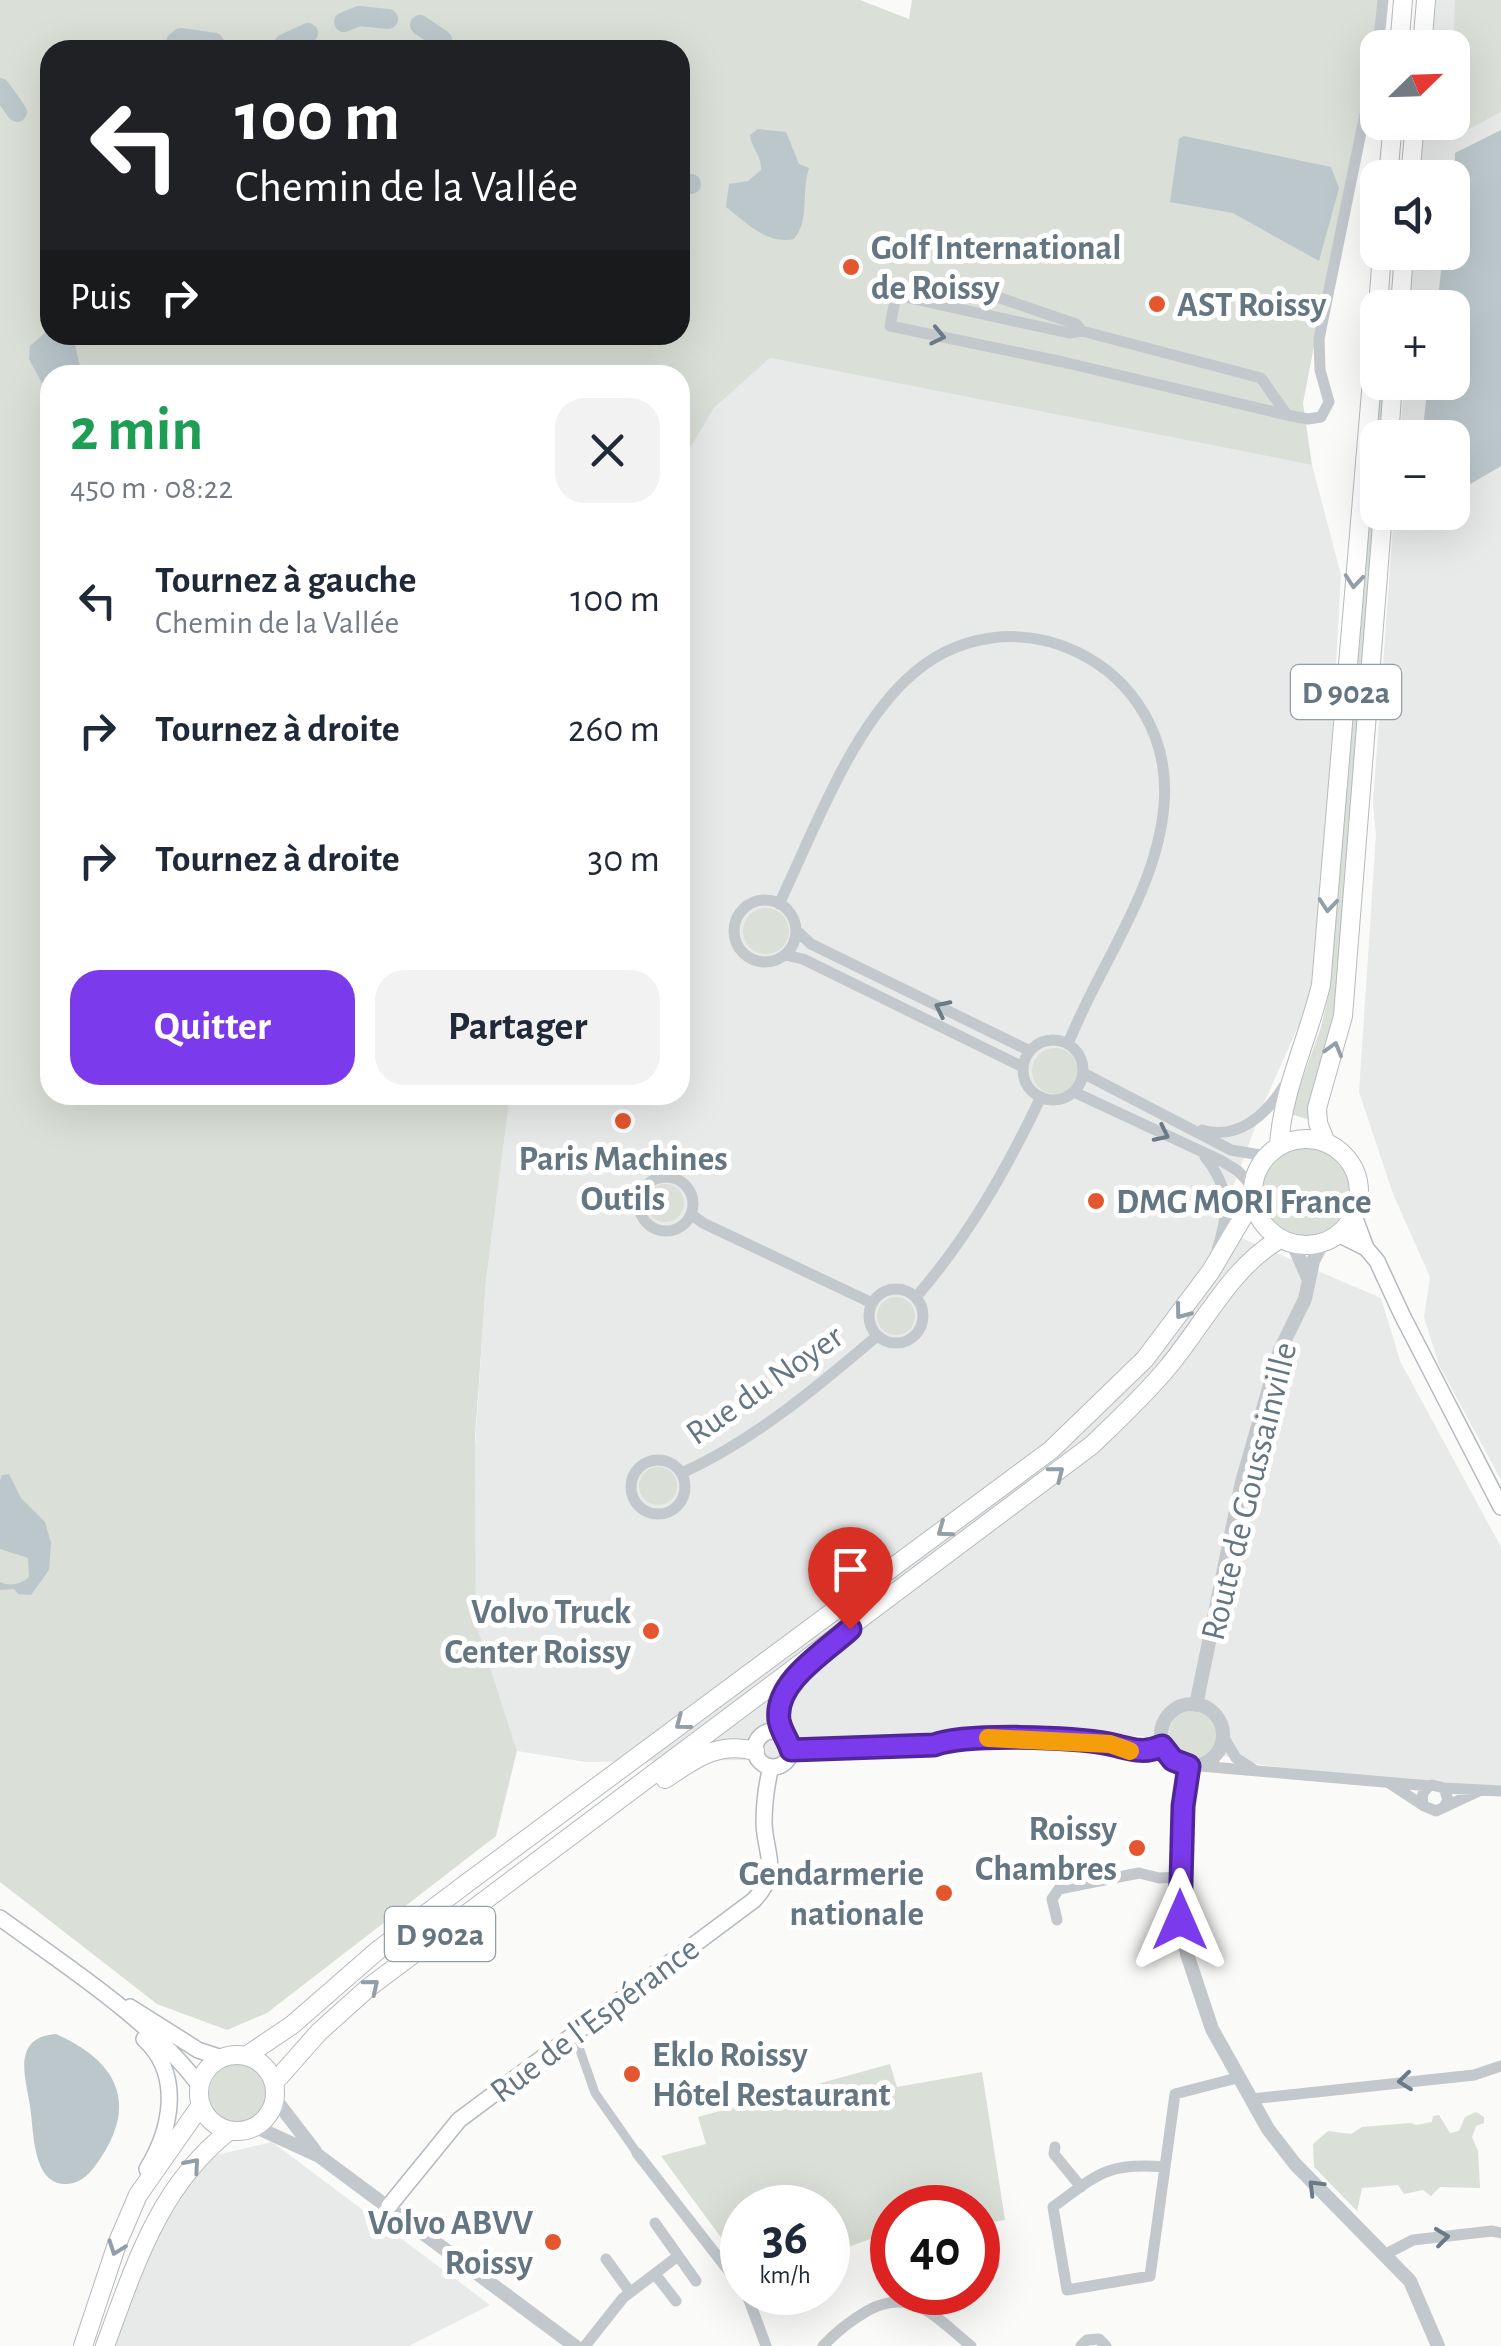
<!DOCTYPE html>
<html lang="fr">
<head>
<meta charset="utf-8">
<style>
  :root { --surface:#fff; --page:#f2f2f3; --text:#1f2937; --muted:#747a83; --accent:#7c3aed }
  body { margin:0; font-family:"Alegreya Sans",sans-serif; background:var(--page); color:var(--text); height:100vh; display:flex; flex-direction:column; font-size:38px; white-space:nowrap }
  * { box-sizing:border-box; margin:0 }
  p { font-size:32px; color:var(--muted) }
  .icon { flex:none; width:55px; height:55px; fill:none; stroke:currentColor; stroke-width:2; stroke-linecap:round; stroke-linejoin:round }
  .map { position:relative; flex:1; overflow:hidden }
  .sheet { position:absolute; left:40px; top:365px; width:650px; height:740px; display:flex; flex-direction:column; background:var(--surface); border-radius:30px; box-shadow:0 10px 40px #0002 }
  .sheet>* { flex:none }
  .hud { position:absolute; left:40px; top:40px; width:650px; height:305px; border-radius:30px; box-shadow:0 10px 40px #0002; background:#202124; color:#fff; overflow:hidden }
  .needle { width:65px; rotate:67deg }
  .tools { position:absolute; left:1360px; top:30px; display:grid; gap:20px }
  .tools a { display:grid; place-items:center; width:110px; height:110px; border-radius:20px; background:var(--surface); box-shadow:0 10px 40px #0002; font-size:50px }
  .speed { position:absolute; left:720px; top:2185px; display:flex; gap:20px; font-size:50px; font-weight:700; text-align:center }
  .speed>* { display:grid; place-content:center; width:130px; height:130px; border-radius:50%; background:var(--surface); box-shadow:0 10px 40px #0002; line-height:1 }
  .speed small { font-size:25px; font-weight:400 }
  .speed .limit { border:15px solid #d22; background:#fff; color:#111 }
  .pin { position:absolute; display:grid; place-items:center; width:85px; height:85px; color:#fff; margin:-102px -42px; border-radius:50% 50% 50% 0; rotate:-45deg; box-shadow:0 0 10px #0007 }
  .pin .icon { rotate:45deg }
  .me { position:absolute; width:110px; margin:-55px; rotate:0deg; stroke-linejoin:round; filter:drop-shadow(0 0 8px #0008) }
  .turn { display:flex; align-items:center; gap:35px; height:210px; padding:0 30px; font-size:45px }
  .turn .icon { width:130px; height:130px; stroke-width:2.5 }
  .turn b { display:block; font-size:70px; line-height:85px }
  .then { display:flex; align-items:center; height:95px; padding:0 30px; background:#0003; gap:20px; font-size:38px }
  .round { display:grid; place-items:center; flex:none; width:105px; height:105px; border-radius:30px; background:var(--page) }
  .headline { display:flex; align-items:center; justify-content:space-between; height:170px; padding:0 30px }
  h1 { font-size:60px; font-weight:700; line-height:75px; color:#1e9e55 }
  .cta { display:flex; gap:20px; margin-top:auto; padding:20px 30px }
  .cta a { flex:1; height:115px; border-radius:30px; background:var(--accent); color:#fff; font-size:40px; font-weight:700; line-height:115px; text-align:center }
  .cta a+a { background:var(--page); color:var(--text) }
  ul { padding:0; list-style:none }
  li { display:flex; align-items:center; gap:30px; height:130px; padding:0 30px }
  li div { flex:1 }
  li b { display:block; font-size:38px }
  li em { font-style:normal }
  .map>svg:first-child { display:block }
  .built { fill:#e8e9e9 }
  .green { fill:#dadfd7; fill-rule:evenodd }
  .water { fill:#bbc7cb }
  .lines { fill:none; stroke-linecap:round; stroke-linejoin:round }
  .river { stroke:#bbc7cb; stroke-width:20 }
  .secondary-casing { stroke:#b3babf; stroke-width:18 }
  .primary-casing { stroke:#b5babe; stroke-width:20 }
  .pedestrian { stroke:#c3c8cc; stroke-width:9 }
  .minor { stroke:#c3c8cc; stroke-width:11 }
  .tertiary { stroke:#c3c8cc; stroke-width:14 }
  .secondary { stroke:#fff; stroke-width:15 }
  .primary { stroke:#fff; stroke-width:18 }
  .oneway { stroke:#6a7a87 }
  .oneway2 { stroke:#939fa8 }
  .route-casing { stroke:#51269a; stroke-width:25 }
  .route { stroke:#7c3aed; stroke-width:18 }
  .slow { stroke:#f59e0b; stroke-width:18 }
  .poi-dot { fill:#e4572e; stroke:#fff; stroke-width:4 }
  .labels { text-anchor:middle; stroke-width:10; stroke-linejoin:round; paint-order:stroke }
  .shield { fill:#fff; stroke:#939fa8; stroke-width:2.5 }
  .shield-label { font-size:32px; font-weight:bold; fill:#657683 }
  .poi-label { font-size:35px; font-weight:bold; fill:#657683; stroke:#fff; text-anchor:start }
  .street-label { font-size:35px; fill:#657683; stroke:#fff }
</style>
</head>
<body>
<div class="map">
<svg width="1501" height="2346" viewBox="0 0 1501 2346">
  <rect width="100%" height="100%" fill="#fafaf8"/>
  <path class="built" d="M1433,0H1501V1480L1439,1365L1424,1317L1430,1277L1393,1194L1359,1092L1376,835L1373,803L1394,513L1452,512V438L1400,437L1404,383L1452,382V308L1409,307L1413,253L1452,252V178L1419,177L1423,123L1452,122V48L1429,47Z
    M770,358L1312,465L1341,575L1318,982L1264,1103L1218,1228L1381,1298L1400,1361L1501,1547V1792L1262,1765L1142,1736L1007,1737L819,1759L586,1762L517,1751L476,1625L475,1447L486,1282L510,1095H680V465L714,408Z
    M272,2142L490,2305L409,2346H113L165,2214L186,2186L216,2155Z"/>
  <path class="green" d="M0,0H860L909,19L912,0H1378L1377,22L1303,403L1312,465L770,358L714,408L680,465V375H50V1095H510L486,1281L475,1438L476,1624L517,1751L496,1836L267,2013L227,2030L157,2004L0,1882ZM50,50H680V335H50Z
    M1455,0H1501V112L1450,139Z
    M1378,382L1388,383L1383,437L1378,438V513L1340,1004L1311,1120L1290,1114L1321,1027L1329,994Z
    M743 931a23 23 0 1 1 46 0a23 23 0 1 1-46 0Z
    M1032 1071a23 23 0 1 1 46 0a23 23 0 1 1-46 0Z
    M1260 1194a46 46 0 1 1 92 0a46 46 0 1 1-92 0Z
    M646 1203a19 19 0 1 1 38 0a19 19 0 1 1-38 0Z
    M877 1316a19 19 0 1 1 38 0a19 19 0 1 1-38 0Z
    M639 1486a19 19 0 1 1 38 0a19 19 0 1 1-38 0Z
    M1169 1735a24 24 0 1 1 48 0a24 24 0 1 1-48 0Z
    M209 2094a30 30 0 1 1 60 0a30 30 0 1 1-60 0Z
    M890,2064L897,2087L982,2072L1005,2220L978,2224V2208H892V2235L876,2237L828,2254V2208H742V2266L661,2156L706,2144L698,2117Z
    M1476,2112L1484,2117V2123L1476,2126L1472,2137L1478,2151L1480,2188L1440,2187L1431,2196L1423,2190L1404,2194L1398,2185L1362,2188L1357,2211L1314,2167L1313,2144L1328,2131L1351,2134L1362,2127L1411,2123L1416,2125L1432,2122L1433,2116L1439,2115L1450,2133L1459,2131L1465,2117Z"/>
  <path class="water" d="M758,129L786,132L799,164L809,168C801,191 810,220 794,239C766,245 746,222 726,207L729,184L748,181L761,170C762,155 751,148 750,135Z
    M1501,130V466L1455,493L1452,438L1422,437L1428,383L1452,382V308L1437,307L1443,253L1452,252L1455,153Z
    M1184,136L1331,167L1339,188L1319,261L1233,213L1170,202L1179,139Z
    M45,333L66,335L74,340L82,375H50V398L29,359L30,346Z
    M9,1474L21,1498L45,1522L51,1543L49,1570L31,1595L18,1594L14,1589L0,1590V1582C10,1587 21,1584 29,1577L28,1558L0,1549V1481L2,1475Z
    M56,2034C121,2063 139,2107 95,2166C87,2177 77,2185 63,2184C32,2181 34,2130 30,2106C28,2091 21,2068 26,2053C31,2039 43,2035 56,2034Z"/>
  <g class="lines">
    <path class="river" d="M344,22L359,16L388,19
      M420,25L442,40
      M176,42L181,38L214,43L218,50
      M281,50L284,44L308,33
      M0,88L17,112
      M680,183L691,184"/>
    <defs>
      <path id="secondary" d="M1354,1216L1366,1248
        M1340,1235L1366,1248L1377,1261L1402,1315L1501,1507
        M755 1749a18 18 0 1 1 36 0a18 18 0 1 1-36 0Z
        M0,1918C65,1965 152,2021 200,2086
        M130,2007L198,2050L222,2058
        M144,2039C183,2075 171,2130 147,2169
        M389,2206L459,2120L754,1900C781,1871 766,1858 764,1824C764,1804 766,1786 771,1767"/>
      <path id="primary" d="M1399,48L1403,0
        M1422,48L1426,0
        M1388,178L1393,122
        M1410,178L1415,122
        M1378,308L1382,252
        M1400,308L1404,252
        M1389,438L1393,382
        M1253 1192a53 53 0 1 1 106 0a53 53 0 1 1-106 0Z
        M1326,1143L1318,1123L1317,1108L1343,1016L1383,512
        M1279,1146C1282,1091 1308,1039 1321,985L1378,309
        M783,1734C776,1708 780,1692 801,1673
        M665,1779C695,1759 718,1741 755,1751
        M199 2093a38 38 0 1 1 76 0a38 38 0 1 1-76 0Z
        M246,2056L292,2025L377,1951L463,1886L1051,1450L1145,1359L1211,1271L1253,1200
        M274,2083L319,2032L368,1988L1092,1445C1118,1420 1145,1395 1168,1367C1204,1324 1231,1267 1280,1239
        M83,2346L117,2244L138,2195L201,2105
        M105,2346C135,2265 159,2186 229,2131"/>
    </defs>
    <use href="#secondary" class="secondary-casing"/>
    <use href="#primary" class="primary-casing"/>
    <path class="pedestrian" d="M574,2033L595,2093L637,2153"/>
    <path class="minor" d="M1378,48L1383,0
      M965,286L1076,324L1082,331
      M1287,415L1261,378L1082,331L1069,333L896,295L890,326L1063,362L1287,415L1308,419L1321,417L1329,402L1320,370L1319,339L1378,49
      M734 931a31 31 0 1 1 62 0a31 31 0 1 1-62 0Z
      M779,904C813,833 849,734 906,680C1009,581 1176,664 1164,805C1157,891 1099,965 1068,1044
      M796,930L811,944L1030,1051
      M785,955L803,959L1023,1067
      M1023 1070a30 30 0 1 1 60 0a30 30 0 1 1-60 0Z
      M1083,1073L1231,1150L1266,1156
      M1074,1092L1220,1160L1238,1171L1253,1187
      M1202,1130C1238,1141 1267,1114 1284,1086
      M1205,1157C1231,1189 1229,1213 1217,1250
      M639 1204a27 27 0 1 1 54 0a27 27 0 1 1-54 0Z
      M691,1214L703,1223L872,1303
      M869 1316a27 27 0 1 1 54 0a27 27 0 1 1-54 0Z
      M916,1297C969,1236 1006,1170 1041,1097
      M631 1487a27 27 0 1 1 54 0a27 27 0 1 1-54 0Z
      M682,1473C754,1440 816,1388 877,1336
      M1223,1736L1236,1758L1253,1769
      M791,1749L935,1745C967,1733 1072,1737 1109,1744C1129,1748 1142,1755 1163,1746
      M1200,1766L1430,1786
      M1389,1783L1424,1806
      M1444,1788L1501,1791
      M1444,1807L1448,1800L1444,1788L1432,1785C1423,1789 1420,1797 1424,1806L1436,1811L1481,1790
      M1057,1920L1052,1899L1059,1889L1139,1873L1159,1878L1180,1877
      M1251,2099L1474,2075L1501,2066
      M1055,2147L1054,2154L1081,2187
      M637,2153L742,2288
      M1165,2167C1107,2162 1098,2174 1053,2207L1067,2290L1150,2276L1175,2094L1237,2078
      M655,2223L696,2281
      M1386,2254L1413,2240L1492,2231L1501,2233
      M606,2259L630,2292
      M978,2271L994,2265
      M655,2274L676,2301
      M746,2292L766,2346
      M927,2311L943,2292
      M585,2346L623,2298L678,2256
      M823,2346C837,2331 850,2321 867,2311C913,2286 936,2318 971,2346
      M1081,2346L1087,2340L1099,2339L1106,2346"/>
    <path class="tertiary" d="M1294,1246L1309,1280
      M1161 1735a31 31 0 1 1 62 0a31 31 0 1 1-62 0Z
      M1196,1705L1242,1482L1280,1350L1305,1299L1313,1261L1321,1245
      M1189,1767L1183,1806L1181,1920L1187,1954L1212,2029L1268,2129L1295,2164L1410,2281L1438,2346
      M275,2099L315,2151
      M256,2127L319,2156L575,2346"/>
    <use href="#secondary" class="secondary"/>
    <use href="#primary" class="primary"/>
  </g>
  <defs><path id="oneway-chevron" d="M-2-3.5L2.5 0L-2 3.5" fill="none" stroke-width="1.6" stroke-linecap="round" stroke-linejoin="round" transform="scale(2.5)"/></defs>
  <g class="oneway">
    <use href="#oneway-chevron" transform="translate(938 336) rotate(12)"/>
    <use href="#oneway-chevron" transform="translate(942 1008) rotate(-154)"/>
    <use href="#oneway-chevron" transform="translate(1162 1134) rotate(26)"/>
    <use href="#oneway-chevron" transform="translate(1405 2081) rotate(174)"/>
    <use href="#oneway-chevron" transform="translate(1315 2187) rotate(-135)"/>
    <use href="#oneway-chevron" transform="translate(1442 2237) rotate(-7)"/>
  </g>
  <g class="oneway2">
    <use href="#oneway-chevron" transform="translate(1354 581) rotate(95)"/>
    <use href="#oneway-chevron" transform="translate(1328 905) rotate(95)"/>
    <use href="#oneway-chevron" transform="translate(1334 1049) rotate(-74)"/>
    <use href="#oneway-chevron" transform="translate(1182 1312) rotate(127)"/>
    <use href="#oneway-chevron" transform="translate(1057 1473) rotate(-38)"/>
    <use href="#oneway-chevron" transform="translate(944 1530) rotate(144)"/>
    <use href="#oneway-chevron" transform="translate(682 1723) rotate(143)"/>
    <use href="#oneway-chevron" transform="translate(372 1986) rotate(-39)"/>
    <use href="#oneway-chevron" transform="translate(193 2165) rotate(-49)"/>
    <use href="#oneway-chevron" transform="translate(116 2248) rotate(110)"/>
  </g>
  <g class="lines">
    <defs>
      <path id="route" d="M850,1629C825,1652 774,1682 779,1720C781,1732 788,1739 791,1750L934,1745C967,1733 1072,1737 1109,1744C1129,1748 1142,1755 1162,1746L1173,1760L1189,1766L1183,1806L1180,1920"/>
    </defs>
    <use href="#route" class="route-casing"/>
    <use href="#route" class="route"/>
    <path class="slow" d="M988,1738L1110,1744L1130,1751"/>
  </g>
  <g class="poi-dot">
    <circle cx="851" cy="267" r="10"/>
    <circle cx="1157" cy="304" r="10"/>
    <circle cx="623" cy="1121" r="10"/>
    <circle cx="1096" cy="1201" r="10"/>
    <circle cx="651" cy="1631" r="10"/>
    <circle cx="1137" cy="1848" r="10"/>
    <circle cx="944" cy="1893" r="10"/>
    <circle cx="632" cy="2074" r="10"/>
    <circle cx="553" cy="2242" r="10"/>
  </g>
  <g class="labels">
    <g class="shield">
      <rect x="1291" y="665" width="110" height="54" rx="8"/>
      <rect x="385" y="1907" width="110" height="54" rx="8"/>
    </g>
    <g class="shield-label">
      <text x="1346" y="703">D 902a</text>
      <text x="440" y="1945">D 902a</text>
    </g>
    <g class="poi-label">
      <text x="871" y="259">Golf International<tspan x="871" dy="40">de Roissy</tspan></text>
      <text x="1177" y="316">AST Roissy</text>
      <text x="623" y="1170" text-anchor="middle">Paris Machines<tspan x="623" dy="40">Outils</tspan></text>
      <text x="1116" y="1213">DMG MORI France</text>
      <text x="631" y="1623" text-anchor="end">Volvo Truck<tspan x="631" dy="40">Center Roissy</tspan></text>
      <text x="1117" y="1840" text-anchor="end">Roissy<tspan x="1117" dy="40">Chambres</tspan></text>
      <text x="924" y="1885" text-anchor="end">Gendarmerie<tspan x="924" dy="40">nationale</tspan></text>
      <text x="652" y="2066">Eklo Roissy<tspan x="652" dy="40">Hôtel Restaurant</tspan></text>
      <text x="533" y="2234" text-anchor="end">Volvo ABVV<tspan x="533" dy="40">Roissy</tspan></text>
    </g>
    <g class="street-label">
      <text transform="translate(764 1384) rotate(-35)" y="12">Rue du Noyer</text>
      <text transform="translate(1248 1491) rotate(-76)" y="12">Route de Goussainville</text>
      <text transform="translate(594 2019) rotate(-37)" y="12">Rue de l'Espérance</text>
    </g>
  </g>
</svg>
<div class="tools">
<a><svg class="needle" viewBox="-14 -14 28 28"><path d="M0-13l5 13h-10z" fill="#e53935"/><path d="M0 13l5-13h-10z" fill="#747a83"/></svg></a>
<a><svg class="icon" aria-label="sound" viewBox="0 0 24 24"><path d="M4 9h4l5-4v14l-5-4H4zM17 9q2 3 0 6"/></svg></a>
<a>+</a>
<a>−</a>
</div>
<div class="speed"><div>36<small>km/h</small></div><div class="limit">40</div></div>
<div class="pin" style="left:850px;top:1629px;background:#d93025"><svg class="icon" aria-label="arrive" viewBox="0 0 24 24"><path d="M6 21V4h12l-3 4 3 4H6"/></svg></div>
<svg class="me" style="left:1180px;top:1920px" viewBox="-20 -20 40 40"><path d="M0-17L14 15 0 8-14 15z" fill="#7c3aed" stroke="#fff" stroke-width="4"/></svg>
<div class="hud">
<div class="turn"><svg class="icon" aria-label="left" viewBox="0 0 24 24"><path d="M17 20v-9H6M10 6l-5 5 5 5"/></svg><div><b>100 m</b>Chemin de la Vallée</div></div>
<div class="then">Puis<svg class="icon" aria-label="right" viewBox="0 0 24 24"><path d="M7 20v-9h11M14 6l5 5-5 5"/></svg></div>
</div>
<section class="sheet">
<div class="headline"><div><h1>2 min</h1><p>450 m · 08:22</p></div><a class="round"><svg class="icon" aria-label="close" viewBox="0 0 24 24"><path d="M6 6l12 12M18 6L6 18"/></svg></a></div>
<ul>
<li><svg class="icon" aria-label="left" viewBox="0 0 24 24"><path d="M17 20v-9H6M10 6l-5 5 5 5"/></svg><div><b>Tournez à gauche</b><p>Chemin de la Vallée</p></div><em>100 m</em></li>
<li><svg class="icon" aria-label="right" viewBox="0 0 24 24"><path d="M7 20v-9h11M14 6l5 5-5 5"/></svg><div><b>Tournez à droite</b></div><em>260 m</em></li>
<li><svg class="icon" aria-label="right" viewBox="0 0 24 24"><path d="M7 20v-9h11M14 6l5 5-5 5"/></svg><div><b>Tournez à droite</b></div><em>30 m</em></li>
</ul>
<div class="cta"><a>Quitter</a><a>Partager</a></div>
</section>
</div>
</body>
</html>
